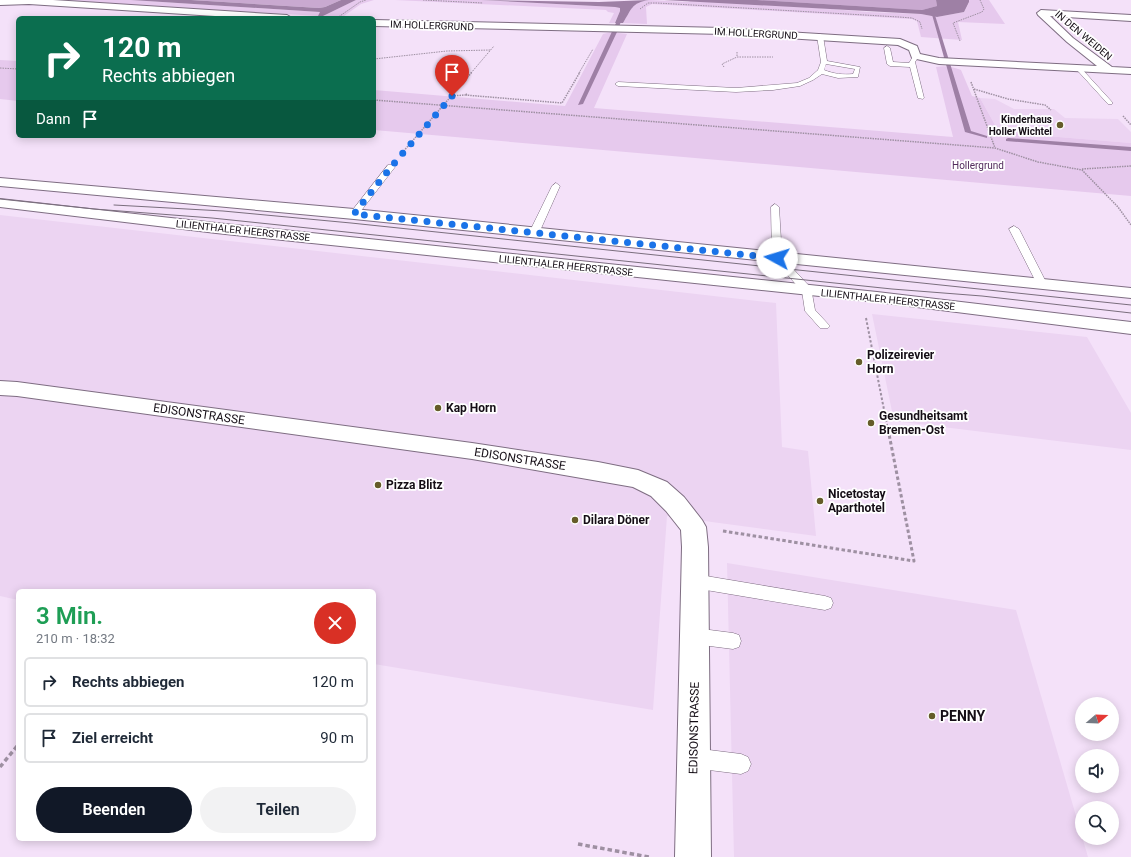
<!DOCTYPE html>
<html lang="de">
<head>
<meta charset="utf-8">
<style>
  :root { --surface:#fff; --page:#f2f2f3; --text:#1f2937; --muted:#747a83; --line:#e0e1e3; --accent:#111827 }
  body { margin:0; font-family:Roboto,sans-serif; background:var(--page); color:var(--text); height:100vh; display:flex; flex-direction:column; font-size:15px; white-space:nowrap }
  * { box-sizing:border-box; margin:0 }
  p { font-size:13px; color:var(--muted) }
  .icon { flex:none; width:22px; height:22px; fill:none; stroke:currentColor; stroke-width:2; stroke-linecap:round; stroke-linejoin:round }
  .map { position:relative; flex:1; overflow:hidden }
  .sheet { position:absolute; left:16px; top:589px; width:360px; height:252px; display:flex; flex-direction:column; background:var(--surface); border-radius:6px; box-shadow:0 2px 10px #0003 }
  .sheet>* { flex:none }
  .banner { position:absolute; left:16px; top:16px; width:360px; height:122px; border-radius:6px; box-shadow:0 2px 10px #0003; background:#0b6e4f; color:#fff; overflow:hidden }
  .needle { width:26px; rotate:71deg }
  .tools { position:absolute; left:1075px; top:697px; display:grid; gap:8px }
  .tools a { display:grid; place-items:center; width:44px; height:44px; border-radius:50%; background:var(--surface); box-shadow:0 2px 10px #0003; font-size:20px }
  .pin { position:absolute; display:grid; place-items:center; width:34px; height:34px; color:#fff; margin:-41px -17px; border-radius:50% 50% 50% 0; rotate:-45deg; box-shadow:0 0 4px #0007 }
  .pin .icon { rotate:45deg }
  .me { position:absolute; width:44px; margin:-22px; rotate:276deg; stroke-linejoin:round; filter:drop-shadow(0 0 3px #0008) }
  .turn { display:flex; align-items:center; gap:14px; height:84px; padding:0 20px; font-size:18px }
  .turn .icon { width:52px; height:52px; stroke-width:2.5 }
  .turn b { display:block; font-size:28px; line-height:34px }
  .then { display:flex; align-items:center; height:38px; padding:0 20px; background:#0003; gap:8px; font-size:15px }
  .round { display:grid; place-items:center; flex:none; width:42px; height:42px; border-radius:21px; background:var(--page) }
  .overview { display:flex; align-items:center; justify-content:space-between; height:68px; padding:0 20px }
  h1 { font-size:24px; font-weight:600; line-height:30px; color:#1e9e55 }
  .action { display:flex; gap:8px; margin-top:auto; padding:8px 20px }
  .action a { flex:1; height:46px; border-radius:24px; background:var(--accent); color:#fff; font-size:16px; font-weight:600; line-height:46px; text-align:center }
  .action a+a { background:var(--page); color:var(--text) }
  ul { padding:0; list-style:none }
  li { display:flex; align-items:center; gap:12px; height:50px; margin:0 8px 6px; padding:0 12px; border:2px solid var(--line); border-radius:6px }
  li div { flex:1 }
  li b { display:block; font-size:15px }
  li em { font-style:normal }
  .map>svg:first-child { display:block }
  .built { fill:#ecd4f2 }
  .green { fill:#e6c9ed }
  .forest { fill:#c9a9d0 }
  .water { fill:#9e80a5 }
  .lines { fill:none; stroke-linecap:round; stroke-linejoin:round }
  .stream { fill:#9e80a5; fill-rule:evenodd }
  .service-casing { stroke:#7e6d82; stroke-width:1 }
  .minor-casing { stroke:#7e6d82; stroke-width:2 }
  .secondary-casing { stroke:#7e6d82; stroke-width:2 }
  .path-far4 { stroke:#9e90a2; stroke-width:1; stroke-dasharray:1.5 1; stroke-linecap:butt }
  .path-far3 { stroke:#9e90a2; stroke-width:1.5; stroke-dasharray:1.5 1; stroke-linecap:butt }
  .path-far2 { stroke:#9e90a2; stroke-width:2; stroke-dasharray:2.5 2; stroke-linecap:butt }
  .path-far1 { stroke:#9e90a2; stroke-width:3; stroke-dasharray:3.5 2.5; stroke-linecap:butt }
  .path { stroke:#9e90a2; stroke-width:3.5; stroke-dasharray:4.5 3; stroke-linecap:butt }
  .service { fill:#fff; fill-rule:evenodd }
  .minor { fill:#fff; fill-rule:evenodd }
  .secondary { fill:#fff; fill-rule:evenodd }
  .tram { stroke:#7a6e7d; stroke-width:1 }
  .route { stroke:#1a73e8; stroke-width:7; stroke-dasharray:0 12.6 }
  .poi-dot { fill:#655c29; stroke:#fff; stroke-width:1.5 }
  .labels { text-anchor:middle; stroke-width:3.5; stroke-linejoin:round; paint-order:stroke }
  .far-street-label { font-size:10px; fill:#150e16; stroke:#fff }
  .far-poi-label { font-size:10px; font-weight:bold; fill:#150e16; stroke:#fff; text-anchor:end }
  .far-park-label { font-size:10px; fill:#522b5c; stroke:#fff }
  .poi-label { font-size:12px; font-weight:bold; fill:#150e16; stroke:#fff; text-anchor:start }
  .street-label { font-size:12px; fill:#150e16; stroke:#fff }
  .near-poi-label { font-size:14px; font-weight:bold; fill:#150e16; stroke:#fff; text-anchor:start }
</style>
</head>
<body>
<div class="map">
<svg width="1131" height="857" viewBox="0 0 1131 857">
  <rect width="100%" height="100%" fill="#f4e1f9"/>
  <path class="built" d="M980,98L995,99L1014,109H1054L1065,118L1118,119L1131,132V143L999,132Z
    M0,215L776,303L782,447L808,451L816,536L667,516L653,710L374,664V591H18V600L0,596Z
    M872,314L1087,337L1131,413V450L894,421Z
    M727,563L1016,610L1088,857H734Z"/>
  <path class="green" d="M61,0H131L320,12V13L318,16Z
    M356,0H374L361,4L344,16H323Z
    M395,0H481L615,7L620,8V11L615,23H609L614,13L608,12L606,10Z
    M649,0L688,2L693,0H956L932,13L768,4L869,12L921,14L937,17L964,12L969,3V0H989L1005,24L958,22L962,40L921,37L917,21L912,19L652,4L646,7L647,24L623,23C632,9 631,2 649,0Z
    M611,32L627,34L594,108L953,137L936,67C945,65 953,67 961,70L972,96L980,98L999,132L1131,143V196L374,130V90L565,106L603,34Z
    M0,60L18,61V101L0,99Z"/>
  <path class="forest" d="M191,0H341L325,7L319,8Z
    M757,0H936L937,6L922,10Z"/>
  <path class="water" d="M131,0H191L319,8L325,7L341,0H356L323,16H318L320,12Z
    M481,0L599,2L649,0C631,3 632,9 623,23H615L620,11V8L615,7Z
    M664,0H757L922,10L937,6L936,0H969V2L964,12L937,17L921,14Z"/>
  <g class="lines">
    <path class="stream" d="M622,10L625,11L617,32L583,104L578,105Z
      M931,11L934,12L971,131L987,136V138L965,132Z
      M1008,138L1131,147V151L1006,141V139Z"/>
    <defs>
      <path id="service" d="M820,34L823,36L827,61L860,67L858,77L838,78L822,74L813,80L800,86L773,90L736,92L618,86L615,84L618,82L736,88L797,83L809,78L818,70L821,62L817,36ZM826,64L855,69L853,74C843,75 834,74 824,70Z
        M887,46L890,48L893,62L909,63L914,55L919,56L915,62L924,98L923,99L918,98L910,67L890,66L887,64L884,48Z
        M1077,68H1081L1112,102V104H1108L1077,70Z
        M388,165H394L395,167L357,216H351L350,214L351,212Z
        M556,183L560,186L539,233L537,235H531L529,233L552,186Z
        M775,204L779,207L782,257L811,288L815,310L828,324L830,326L828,328H820L805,311L802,291L772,258L771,207Z
        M1014,226L1019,229L1047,284L1046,286H1038L1037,284L1009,229Z
        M694,574L825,596L831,598L833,603L831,608L825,610L694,588L688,586L686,581L688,576Z
        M694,628L733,633L739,635L741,641L739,647L733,649L694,644L688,642L686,636L688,630Z
        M693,748L741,754L748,757L751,764L748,771L741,774L693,768L686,765L683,758L686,751Z"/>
      <path id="minor" d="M0,0H53L287,15L292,18H246L29,4L0,5Z
        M1041,10L1131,15V21L1050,16L1073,38L1112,67L1131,68V74L939,64L912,58L909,50L898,45L723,34L374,26V20L723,28L900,39L917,46L920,54L939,58L1097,66L1067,42L1038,15L1037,13Z
        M0,381L17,382L472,443L598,462L638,470L667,482L684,497L702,520L706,527L708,547L711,857H675L682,547L681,530L666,511L651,496L633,487L472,459L17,396L0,395Z"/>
      <path id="secondary" d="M0,178L354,209L1131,288V298L354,219L0,186Z
        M0,199L216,223L877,292L1131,322V334L877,302L216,233L0,207Z"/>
    </defs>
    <use href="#service" class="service-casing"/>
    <use href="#minor" class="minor-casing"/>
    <use href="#secondary" class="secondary-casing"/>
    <path class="path-far4" d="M423,0L483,3
      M640,9L648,3H657L899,17L912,18L920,22L922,29
      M314,17L327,18
      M337,18L360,2L366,0
      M337,18H358
      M960,41L953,23L982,12L984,9L980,0
      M737,52V57H773
      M374,59L447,51L491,50
      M724,67L722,64L737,57
      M0,68L18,69
      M471,73L494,46
      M579,73L593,49"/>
    <path class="path-far3" d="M971,82L995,148
      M974,89L1008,99L1045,105L1051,110
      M467,94L465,95L562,103L580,72
      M452,96L465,95
      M374,100L995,148L1038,162L1082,170L1118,207L1131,225
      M1123,116L1131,125
      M402,153L472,72
      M1082,169L1131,166"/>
    <path class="path-far2" d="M866,318L888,430"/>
    <path class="path-far1" d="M723,531L914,561L888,429"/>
    <path class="path" d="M0,767L18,745
      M578,844L649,857"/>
    <use href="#service" class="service"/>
    <use href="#minor" class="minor"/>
    <use href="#secondary" class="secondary"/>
    <path class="tram" d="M0,199L94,209L212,218L892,289L982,296L1131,313
      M114,205L223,211L351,223L1131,305"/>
  </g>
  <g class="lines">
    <path class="route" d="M452,96L391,167L354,214L777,258"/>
  </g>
  <g class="poi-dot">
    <circle cx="1060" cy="125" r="4"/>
    <circle cx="859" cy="362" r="4"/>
    <circle cx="438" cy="408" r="4"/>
    <circle cx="871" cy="423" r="4"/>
    <circle cx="378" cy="485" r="4"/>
    <circle cx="820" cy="501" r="4"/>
    <circle cx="575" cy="520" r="4"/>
    <circle cx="932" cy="716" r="4"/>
  </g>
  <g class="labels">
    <g class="far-street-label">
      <text transform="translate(432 25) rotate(2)" y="4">IM HOLLERGRUND</text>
      <text transform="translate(756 33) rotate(3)" y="4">IM HOLLERGRUND</text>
      <text transform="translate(1084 35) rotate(40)" y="4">IN DEN WEIDEN</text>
      <text transform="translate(243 230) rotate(6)" y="4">LILIENTHALER HEERSTRASSE</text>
      <text transform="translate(566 265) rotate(6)" y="4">LILIENTHALER HEERSTRASSE</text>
      <text transform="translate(888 299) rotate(6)" y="4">LILIENTHALER HEERSTRASSE</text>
    </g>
    <g class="far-poi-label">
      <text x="1052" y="123">Kinderhaus<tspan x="1052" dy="12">Holler Wichtel</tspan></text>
    </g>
    <g class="far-park-label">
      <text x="978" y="169">Hollergrund</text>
    </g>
    <g class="poi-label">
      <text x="867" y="359">Polizeirevier<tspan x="867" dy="14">Horn</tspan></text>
      <text x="446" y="412">Kap Horn</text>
      <text x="879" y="420">Gesundheitsamt<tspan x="879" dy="14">Bremen-Ost</tspan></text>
      <text x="386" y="489">Pizza Blitz</text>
      <text x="828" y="498">Nicetostay<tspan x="828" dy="14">Aparthotel</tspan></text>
      <text x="583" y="524">Dilara Döner</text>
    </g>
    <g class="street-label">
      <text transform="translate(199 414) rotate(8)" y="4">EDISONSTRASSE</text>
      <text transform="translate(520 459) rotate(9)" y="4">EDISONSTRASSE</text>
      <text transform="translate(694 728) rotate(-89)" y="4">EDISONSTRASSE</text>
    </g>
    <g class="near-poi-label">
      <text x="940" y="721">PENNY</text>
    </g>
  </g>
</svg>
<div class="tools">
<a><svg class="needle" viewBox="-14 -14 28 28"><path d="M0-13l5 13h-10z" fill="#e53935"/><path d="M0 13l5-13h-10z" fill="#747a83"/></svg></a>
<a><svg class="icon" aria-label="sound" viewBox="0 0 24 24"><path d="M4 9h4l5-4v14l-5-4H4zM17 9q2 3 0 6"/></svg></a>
<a><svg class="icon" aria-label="search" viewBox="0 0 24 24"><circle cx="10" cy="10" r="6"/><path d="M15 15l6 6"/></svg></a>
</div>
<div class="pin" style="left:452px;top:96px;background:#d93025"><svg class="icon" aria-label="arrive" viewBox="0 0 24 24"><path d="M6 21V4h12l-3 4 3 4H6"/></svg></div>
<svg class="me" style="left:777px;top:258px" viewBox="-20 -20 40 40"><circle r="19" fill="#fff"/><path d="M0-13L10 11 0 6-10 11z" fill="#1a73e8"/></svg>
<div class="banner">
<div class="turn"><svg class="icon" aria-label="right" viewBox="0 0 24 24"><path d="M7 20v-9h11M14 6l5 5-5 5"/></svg><div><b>120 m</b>Rechts abbiegen</div></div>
<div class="then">Dann<svg class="icon" aria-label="arrive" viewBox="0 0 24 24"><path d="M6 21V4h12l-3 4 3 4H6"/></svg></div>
</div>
<section class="sheet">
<div class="overview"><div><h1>3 Min.</h1><p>210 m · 18:32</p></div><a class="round" style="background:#d93025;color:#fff"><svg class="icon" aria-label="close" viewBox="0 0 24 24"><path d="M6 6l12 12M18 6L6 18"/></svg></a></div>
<ul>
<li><svg class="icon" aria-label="right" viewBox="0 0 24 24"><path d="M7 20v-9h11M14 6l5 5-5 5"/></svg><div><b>Rechts abbiegen</b></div><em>120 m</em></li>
<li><svg class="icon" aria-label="arrive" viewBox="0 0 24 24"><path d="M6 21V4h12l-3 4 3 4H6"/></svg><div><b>Ziel erreicht</b></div><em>90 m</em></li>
</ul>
<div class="action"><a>Beenden</a><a>Teilen</a></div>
</section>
</div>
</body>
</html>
